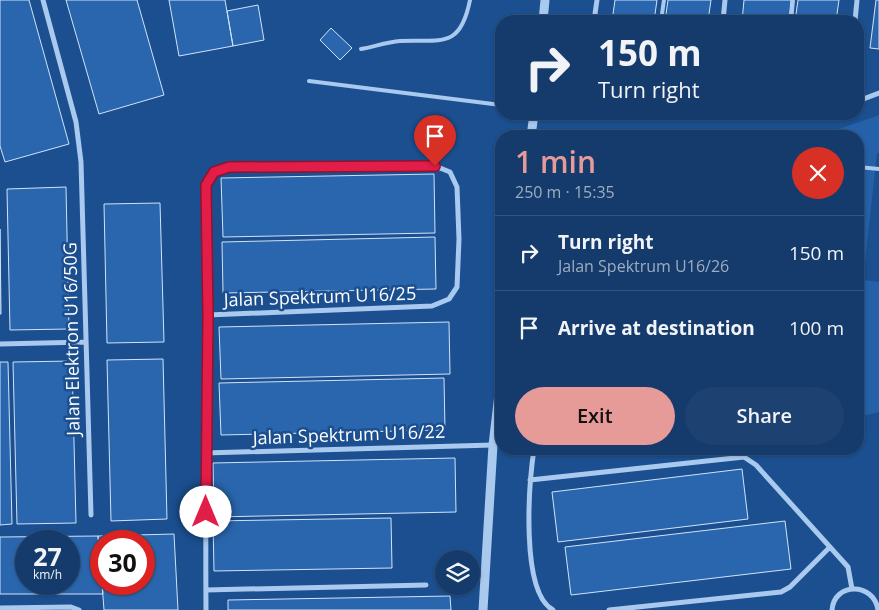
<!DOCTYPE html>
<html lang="en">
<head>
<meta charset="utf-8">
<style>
  :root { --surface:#143b6b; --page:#1d4271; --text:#f1f3f6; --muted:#9dadc1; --line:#33557e; --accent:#e69b98 }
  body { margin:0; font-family:"Open Sans",sans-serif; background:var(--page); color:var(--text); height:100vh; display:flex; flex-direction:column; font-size:19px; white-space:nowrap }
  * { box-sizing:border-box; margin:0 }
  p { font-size:16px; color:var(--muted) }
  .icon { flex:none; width:28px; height:28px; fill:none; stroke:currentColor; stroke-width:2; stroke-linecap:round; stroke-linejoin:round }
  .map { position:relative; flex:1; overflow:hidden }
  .drawer { position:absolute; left:495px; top:130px; width:369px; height:325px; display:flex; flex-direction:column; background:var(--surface); border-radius:20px; box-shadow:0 1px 4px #0004,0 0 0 1px var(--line) }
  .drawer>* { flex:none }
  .hud { position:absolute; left:495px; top:15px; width:369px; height:105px; border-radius:20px; box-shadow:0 1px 4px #0004,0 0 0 1px var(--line); background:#143b6b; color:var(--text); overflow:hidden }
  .tools { position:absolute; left:435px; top:550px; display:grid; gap:10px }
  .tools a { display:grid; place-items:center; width:45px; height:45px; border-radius:50%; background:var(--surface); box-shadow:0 1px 4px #0004,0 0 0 1px var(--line); font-size:25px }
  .speed { position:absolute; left:15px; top:530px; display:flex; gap:10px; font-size:25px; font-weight:700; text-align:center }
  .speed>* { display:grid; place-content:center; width:65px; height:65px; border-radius:50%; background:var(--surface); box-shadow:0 1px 4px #0004,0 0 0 1px var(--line); line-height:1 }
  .speed small { font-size:12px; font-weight:400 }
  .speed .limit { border:8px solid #d22; background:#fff; color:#111 }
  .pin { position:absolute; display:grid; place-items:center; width:42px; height:42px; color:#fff; margin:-51px -21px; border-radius:50% 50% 50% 0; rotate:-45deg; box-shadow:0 0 5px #0007 }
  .pin .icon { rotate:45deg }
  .me { position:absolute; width:55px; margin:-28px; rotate:0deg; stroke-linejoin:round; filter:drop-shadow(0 0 4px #0008) }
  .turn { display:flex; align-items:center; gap:18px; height:105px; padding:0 20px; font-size:22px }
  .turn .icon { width:65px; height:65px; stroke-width:2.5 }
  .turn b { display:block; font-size:35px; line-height:42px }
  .round { display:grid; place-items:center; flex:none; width:52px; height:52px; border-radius:26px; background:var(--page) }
  .overview { display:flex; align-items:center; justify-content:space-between; height:85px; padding:0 20px }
  h1 { font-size:30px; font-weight:600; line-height:38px; color:var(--accent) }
  .primary-button { display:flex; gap:10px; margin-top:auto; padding:10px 20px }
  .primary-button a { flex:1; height:58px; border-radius:30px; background:var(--accent); color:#111; font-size:20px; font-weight:600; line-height:58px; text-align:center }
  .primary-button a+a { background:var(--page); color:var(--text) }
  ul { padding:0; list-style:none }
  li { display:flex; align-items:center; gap:15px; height:75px; padding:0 20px; border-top:1px solid var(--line) }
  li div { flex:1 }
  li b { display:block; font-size:19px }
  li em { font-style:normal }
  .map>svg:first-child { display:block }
  .green { fill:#2461a8 }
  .building { fill:#2a66ad; stroke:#cfe3fa; fill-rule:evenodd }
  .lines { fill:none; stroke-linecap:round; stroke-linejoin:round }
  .service { stroke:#a9c9ee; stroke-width:4 }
  .minor { stroke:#a9c9ee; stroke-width:5 }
  .tertiary { stroke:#a9c9ee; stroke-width:9 }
  .route-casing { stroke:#92132f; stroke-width:12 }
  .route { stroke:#e11d48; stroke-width:9 }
  .labels { text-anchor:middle; stroke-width:5; stroke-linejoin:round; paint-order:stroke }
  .street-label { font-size:18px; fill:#fff; stroke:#1b4f8f }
</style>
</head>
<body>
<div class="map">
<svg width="879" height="610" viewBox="0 0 879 610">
  <rect width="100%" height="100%" fill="#1b4f8f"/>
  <path class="green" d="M879,115V153H877L863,280L879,282V412L858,417V136H819Z"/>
  <path class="building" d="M0,0H29L69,144L5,162L0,146Z
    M66,0H137L164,95L99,114Z
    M169,0H225L233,46L179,56Z
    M615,0H657L654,21H612Z
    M668,0H711L708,21H665Z
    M744,0H791L789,21H742Z
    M798,0H839L836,21H795Z
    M876,0H879V49L870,48Z
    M258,5L264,40L233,46L227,11Z
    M331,28L352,48L340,60L320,40Z
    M434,174L435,233L223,237L221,178Z
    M66,187L69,329L10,330L7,189Z
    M160,203L164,342L107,343L104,204Z
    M0,229L1,314H0Z
    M435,237L436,289L223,293L222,242Z
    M449,322L450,374L221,379L219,327Z
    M163,359L167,519L111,521L107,360Z
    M72,361L76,523L17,524L13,362Z
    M0,362H8L12,524L0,525Z
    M444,378L445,430L221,435L219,383Z
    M568,449H594L568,451Z
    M455,458L456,512L214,517L213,463Z
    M742,469L748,519L558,542L552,492Z
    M391,518L392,568L214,571L213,521Z
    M785,521L791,569L571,595L565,547Z
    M174,534L178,610H104L102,584H144V541H101V575L98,536Z
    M98,536L103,594H0V537ZM26,541H69V584H26Z
    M450,596L451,610H228V600Z"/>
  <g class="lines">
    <path class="service" d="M661,21L664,0
      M791,21L793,0
      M361,49C373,47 387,42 400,41C441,39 460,50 470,0
      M309,81L501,105
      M858,167L879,169"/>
    <path class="minor" d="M43,0L76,122L81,162L91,515
      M594,21L597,0
      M723,21L725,0
      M855,21L857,0
      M858,101L879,93
      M654,114L716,116L767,114
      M0,344L86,342
      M534,449C529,483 520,592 553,610
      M205,453L493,445
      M530,480L744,457L756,465L848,567L852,589
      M206,590L426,585
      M0,608L71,607L79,610
      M206,610C205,468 208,327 206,185L214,172L229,167L435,166L450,172L457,187L459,239L457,287L449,299L432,306L208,315
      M609,610L781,592L790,587L830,547
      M832,610C834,582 874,582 878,610"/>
    <path class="tertiary" d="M543,21L545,0
      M531,136L534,114
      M483,610L493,445L501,377"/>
  </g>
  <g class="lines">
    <defs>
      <path id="route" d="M206,512L208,315L206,185L214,172L229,167L435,166"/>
    </defs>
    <use href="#route" class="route-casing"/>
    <use href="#route" class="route"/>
  </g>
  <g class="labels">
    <g class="street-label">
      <text transform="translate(320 297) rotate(-2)" y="6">Jalan Spektrum U16/25</text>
      <text transform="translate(72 339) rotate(-91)" y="6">Jalan Elektron U16/50G</text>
      <text transform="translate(349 435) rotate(-2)" y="6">Jalan Spektrum U16/22</text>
    </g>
  </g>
</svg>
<div class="tools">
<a><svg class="icon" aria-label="layers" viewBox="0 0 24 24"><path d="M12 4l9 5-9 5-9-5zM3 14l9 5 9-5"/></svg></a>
</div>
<div class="speed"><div>27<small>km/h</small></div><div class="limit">30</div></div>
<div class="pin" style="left:435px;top:166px;background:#d93025"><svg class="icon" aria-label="arrive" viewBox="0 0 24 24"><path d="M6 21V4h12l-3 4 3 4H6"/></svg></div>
<svg class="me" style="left:206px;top:512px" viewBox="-20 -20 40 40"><circle r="19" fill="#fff"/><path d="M0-13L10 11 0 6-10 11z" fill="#e11d48"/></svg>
<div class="hud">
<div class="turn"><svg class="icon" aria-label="right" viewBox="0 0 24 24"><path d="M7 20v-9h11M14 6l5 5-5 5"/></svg><div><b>150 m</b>Turn right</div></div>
</div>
<section class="drawer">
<div class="overview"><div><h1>1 min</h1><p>250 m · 15:35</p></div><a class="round" style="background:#d93025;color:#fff"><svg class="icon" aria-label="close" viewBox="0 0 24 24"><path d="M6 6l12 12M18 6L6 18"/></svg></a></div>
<ul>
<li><svg class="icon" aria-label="right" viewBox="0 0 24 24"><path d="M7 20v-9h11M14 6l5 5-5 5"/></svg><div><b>Turn right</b><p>Jalan Spektrum U16/26</p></div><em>150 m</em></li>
<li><svg class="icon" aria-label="arrive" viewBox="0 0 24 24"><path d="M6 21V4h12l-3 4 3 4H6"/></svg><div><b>Arrive at destination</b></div><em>100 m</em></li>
</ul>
<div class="primary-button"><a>Exit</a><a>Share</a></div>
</section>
</div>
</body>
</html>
